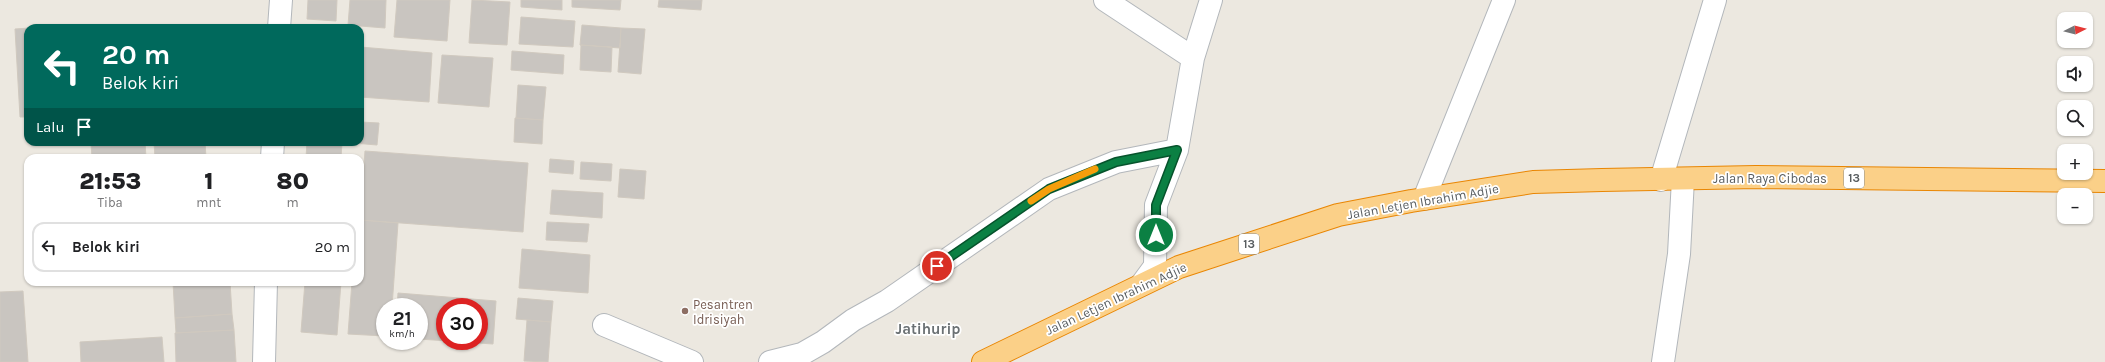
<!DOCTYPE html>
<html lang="id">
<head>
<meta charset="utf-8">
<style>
  :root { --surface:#fff; --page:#f6f6f6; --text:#202124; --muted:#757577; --line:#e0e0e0 }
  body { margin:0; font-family:Karla,sans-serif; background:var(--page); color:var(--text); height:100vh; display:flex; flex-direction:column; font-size:15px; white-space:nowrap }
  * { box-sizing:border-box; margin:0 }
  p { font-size:13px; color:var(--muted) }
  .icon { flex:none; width:22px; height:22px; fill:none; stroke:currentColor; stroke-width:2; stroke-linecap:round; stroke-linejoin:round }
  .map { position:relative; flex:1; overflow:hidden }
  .details { position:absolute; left:24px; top:154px; width:340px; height:132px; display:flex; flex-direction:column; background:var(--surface); border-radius:12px; box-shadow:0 1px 3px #0004 }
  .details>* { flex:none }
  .banner { position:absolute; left:24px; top:24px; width:340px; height:122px; border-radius:12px; box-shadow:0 1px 3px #0004; background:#00695c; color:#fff; overflow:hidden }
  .needle { width:26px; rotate:84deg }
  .fabs { position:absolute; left:2057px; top:12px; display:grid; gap:8px }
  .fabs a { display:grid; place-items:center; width:36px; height:36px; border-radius:8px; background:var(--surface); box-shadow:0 1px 3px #0004; font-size:20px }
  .speed { position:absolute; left:376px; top:298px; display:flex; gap:8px; font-size:20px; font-weight:700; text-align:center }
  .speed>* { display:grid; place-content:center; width:52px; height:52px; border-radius:50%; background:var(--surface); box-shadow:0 1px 3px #0004; line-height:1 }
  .speed small { font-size:10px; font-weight:400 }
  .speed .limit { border:6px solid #d22; background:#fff; color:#111 }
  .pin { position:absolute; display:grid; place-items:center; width:34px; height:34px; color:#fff; margin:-17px; border:2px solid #fff; border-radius:50%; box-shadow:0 1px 4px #0007 }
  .me { position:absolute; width:44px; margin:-22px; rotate:0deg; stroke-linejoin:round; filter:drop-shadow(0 0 3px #0008) }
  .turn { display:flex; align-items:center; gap:14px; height:84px; padding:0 12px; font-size:18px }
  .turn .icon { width:52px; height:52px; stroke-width:2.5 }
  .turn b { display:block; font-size:28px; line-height:34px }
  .then { display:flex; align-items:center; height:38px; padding:0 12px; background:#0003; gap:8px; font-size:15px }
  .eta { display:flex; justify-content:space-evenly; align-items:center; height:68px; text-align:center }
  .eta b { font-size:24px; font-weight:800; line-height:28px }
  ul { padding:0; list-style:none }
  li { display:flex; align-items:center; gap:12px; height:50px; margin:0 8px 6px; padding:0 4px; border:2px solid var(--line); border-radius:12px }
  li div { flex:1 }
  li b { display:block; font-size:15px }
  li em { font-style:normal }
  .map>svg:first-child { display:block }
  .building { fill:#c9c5c0; stroke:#d0c9bf; fill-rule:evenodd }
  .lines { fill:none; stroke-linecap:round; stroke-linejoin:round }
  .street-casing { stroke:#b3b7bb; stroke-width:24 }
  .highway-casing { stroke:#e98603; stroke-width:24 }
  .street { stroke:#fff; stroke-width:22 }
  .highway { stroke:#fbd088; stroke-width:22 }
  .route-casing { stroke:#07532c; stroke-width:10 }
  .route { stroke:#0b8043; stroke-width:7 }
  .slow { stroke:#f59e0b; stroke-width:7 }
  .education-dot { fill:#8d6e63; stroke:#fff; stroke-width:1.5 }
  .labels { text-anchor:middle; stroke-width:3.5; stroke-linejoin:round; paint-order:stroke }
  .shield { fill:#fff; stroke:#8b8e90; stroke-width:1 }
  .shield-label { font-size:12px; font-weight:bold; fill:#595e61 }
  .street-label { font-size:13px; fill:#595e61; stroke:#fff }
  .education-label { font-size:13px; fill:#785e54; stroke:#fff; text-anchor:start }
  .quarter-label { font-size:15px; font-weight:bold; fill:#6a7073; stroke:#fff }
</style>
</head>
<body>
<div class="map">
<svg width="2105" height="362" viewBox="0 0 2105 362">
  <rect width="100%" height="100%" fill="#ece8e0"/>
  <path class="building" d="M308,0H337L336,21L307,19Z
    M350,0H386L385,28L348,25Z
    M397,0H450L447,41L394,37Z
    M472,0L510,2L507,45L469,43Z
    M521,0H562V10L521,7Z
    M572,0H621L620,10L572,7Z
    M659,0H702L701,10L658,7Z
    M521,17L575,21L573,47L519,44Z
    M74,25V28H28V117H20L15,29Z
    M582,25L621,28L620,48L580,45Z
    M621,28L645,29L641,74L618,72Z
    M581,45L612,47L611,72L580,70Z
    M360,47L432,53L429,102L360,97Z
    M512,51L564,55L563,74L511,70Z
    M442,55L493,58L489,107L438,103Z
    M518,85L546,87L543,120L516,118Z
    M515,118L543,120L542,144L514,142Z
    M360,122L379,123L377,145L342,142H360Z
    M145,142L146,158H92L91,143Z
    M154,142H205L206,158H155Z
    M307,142H342L341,158H306Z
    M365,151L528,163L523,232L360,220Z
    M550,159L574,161L573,174L549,172Z
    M581,162L612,164L611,181L580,179Z
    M620,169L646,171L644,199L618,197Z
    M552,190L603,193L602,218L550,214Z
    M360,220L398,223L392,307H385V336L348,334L352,282H360Z
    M547,222L589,224L587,242L546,240Z
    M522,249L590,255L588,293L519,288Z
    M173,282H230L232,314L175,318Z
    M305,282H341L337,335L301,332Z
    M23,291L28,362H0V292Z
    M398,293L496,301L493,344L419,339V307H397ZM445,307H479V341H445Z
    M518,298L553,301L551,322L516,319Z
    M232,314L234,330L176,333L175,318Z
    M527,320L551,322L548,362L524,361Z
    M234,330L236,362H176L175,333Z
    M162,337L164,362H81L80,342Z"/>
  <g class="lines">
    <defs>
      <path id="street" d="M1105,0L1193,58
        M279,28L281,0
        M272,158L273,142
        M1661,180L1715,0
        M1424,199L1504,0
        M1141,285L1155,266L1156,205L1177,150L1193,58L1211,0
        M604,325L692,362
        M264,362L266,282
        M770,362L802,354L823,342L853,320L887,301L1049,189L1116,162L1177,150
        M1663,362L1679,254L1683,179"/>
      <path id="highway" d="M983,362L1179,267L1338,215L1411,201L1533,182L1602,180L1756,177L2105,181"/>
    </defs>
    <use href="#street" class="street-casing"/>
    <use href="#highway" class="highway-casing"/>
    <use href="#street" class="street"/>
    <use href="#highway" class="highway"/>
  </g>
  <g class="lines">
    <defs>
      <path id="route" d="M937,266L1049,189L1116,162L1177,150L1156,205V235"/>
    </defs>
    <use href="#route" class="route-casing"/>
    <use href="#route" class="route"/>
    <path class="slow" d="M1031,201L1049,189L1095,169"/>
  </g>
  <circle class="education-dot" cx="685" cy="311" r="4"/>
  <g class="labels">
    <g class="shield">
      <rect x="1844" y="168" width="20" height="20" rx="3"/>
      <rect x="1239" y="234" width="20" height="20" rx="3"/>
    </g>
    <g class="shield-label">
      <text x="1854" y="182">13</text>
      <text x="1249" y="248">13</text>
    </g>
    <g class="street-label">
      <text x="1770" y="183">Jalan Raya Cibodas</text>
      <text transform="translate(1423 201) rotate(-10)" y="5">Jalan Letjen Ibrahim Adjie</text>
      <text transform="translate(1116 298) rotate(-25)" y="5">Jalan Letjen Ibrahim Adjie</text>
    </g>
    <g class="education-label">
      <text x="693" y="309">Pesantren<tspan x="693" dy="15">Idrisiyah</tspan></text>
    </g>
    <g class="quarter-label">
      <text x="928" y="334">Jatihurip</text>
    </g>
  </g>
</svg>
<div class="fabs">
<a><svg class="needle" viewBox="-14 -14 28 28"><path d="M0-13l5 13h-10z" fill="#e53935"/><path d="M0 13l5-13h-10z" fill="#757577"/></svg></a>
<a><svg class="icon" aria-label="sound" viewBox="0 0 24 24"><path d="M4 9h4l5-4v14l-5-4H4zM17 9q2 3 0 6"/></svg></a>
<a><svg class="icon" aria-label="search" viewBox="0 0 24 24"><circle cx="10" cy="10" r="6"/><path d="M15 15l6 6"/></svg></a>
<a>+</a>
<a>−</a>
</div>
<div class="speed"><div>21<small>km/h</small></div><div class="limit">30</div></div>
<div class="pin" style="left:937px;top:266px;background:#d93025"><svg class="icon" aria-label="arrive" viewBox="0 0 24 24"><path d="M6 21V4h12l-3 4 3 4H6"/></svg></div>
<svg class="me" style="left:1156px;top:235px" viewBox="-20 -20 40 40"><circle r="17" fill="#0b8043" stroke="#fff" stroke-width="3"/><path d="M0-11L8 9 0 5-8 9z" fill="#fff"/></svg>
<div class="banner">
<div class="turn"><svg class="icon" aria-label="left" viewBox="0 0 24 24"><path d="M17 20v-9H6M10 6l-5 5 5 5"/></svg><div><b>20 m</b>Belok kiri</div></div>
<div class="then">Lalu<svg class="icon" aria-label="arrive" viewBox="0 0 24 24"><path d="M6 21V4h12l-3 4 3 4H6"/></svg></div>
</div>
<section class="details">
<div class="eta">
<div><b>21:53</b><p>Tiba</p></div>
<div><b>1</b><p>mnt</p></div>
<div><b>80</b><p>m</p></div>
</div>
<ul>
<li><svg class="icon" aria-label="left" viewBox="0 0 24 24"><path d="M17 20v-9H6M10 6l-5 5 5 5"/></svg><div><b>Belok kiri</b></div><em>20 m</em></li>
</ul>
</section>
</div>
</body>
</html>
